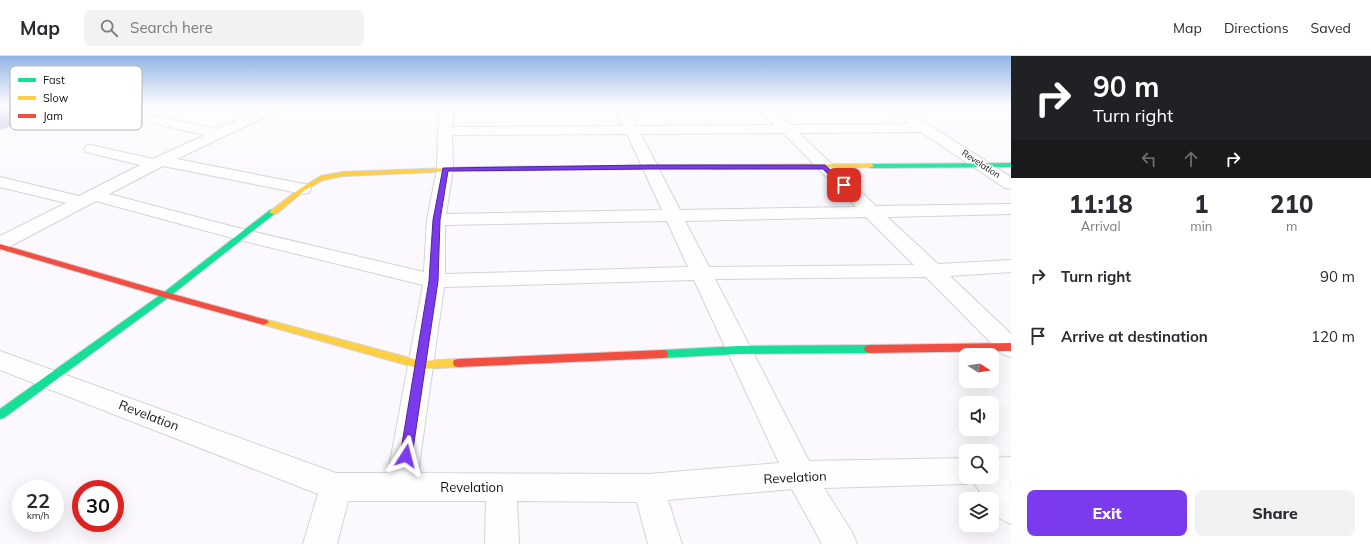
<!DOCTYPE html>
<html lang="en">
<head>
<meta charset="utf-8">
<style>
  :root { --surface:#fff; --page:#f2f2f3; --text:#2b2b33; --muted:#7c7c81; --line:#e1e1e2; --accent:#7c3aed }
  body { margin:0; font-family:Mulish,sans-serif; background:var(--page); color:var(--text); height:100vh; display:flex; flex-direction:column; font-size:15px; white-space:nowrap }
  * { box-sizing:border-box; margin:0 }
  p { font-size:13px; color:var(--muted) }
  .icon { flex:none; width:22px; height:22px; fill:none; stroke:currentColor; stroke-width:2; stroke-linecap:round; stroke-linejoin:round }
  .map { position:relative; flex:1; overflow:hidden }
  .panel { display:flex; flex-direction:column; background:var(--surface); width:360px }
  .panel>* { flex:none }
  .banner { background:#202124; color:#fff; overflow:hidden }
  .needle { width:26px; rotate:102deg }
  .buttons { position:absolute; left:959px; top:292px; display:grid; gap:8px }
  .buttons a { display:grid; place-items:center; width:40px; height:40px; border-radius:8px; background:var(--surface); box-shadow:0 4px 16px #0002; font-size:20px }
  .speed { position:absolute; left:12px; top:424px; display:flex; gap:8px; font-size:20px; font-weight:700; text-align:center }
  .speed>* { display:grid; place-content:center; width:52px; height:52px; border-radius:50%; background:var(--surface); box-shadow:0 4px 16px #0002; line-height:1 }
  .speed small { font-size:10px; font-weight:400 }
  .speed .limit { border:6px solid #d22; background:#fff; color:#111 }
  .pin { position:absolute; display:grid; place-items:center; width:34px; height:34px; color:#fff; margin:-17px; border-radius:8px; box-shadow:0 2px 6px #0006 }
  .me { position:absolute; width:44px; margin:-22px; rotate:9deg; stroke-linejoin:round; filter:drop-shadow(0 0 3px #0008) }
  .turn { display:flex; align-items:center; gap:14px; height:84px; padding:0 16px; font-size:18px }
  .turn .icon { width:52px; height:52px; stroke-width:2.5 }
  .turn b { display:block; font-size:28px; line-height:34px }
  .lanes { display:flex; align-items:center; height:38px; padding:0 16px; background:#0003; justify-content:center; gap:20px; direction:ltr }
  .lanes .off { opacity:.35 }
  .eta { display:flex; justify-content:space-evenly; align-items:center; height:68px; text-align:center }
  .eta b { font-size:24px; font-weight:800; line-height:28px }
  .cta { display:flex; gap:8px; margin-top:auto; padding:8px 16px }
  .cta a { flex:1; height:46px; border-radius:8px; background:var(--accent); color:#fff; font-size:16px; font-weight:800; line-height:46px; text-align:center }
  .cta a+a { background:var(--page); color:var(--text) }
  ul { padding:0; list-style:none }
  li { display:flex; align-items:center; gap:12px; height:60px; padding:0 16px }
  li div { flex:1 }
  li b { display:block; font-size:15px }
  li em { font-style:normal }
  header { display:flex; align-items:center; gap:24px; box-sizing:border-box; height:56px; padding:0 20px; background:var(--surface); border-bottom:1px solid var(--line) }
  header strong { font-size:19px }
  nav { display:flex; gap:22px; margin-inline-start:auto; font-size:14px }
  .search { width:280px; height:36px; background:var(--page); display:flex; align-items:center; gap:10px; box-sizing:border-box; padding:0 14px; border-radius:8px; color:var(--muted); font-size:15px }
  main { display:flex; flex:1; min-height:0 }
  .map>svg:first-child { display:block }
  .water { fill:#b3b6e0 }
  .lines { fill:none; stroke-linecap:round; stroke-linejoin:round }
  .street-casing { stroke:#d5d3d6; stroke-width:2 }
  .fast-casing { stroke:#d5d3d6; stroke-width:2 }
  .slow-casing { stroke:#d5d3d6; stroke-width:2 }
  .jam-casing { stroke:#d5d3d6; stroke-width:2 }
  .street { fill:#fefeff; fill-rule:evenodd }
  .fast { fill:#16e098; fill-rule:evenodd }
  .slow { fill:#ffcf43; fill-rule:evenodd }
  .jam { fill:#f24e42; fill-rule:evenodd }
  .route { fill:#7c3aed; stroke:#51269a }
  .labels { text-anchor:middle; stroke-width:3; stroke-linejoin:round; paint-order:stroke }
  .far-street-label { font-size:9px; fill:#131114; stroke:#fff }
  .near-street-label { font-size:13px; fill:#131114; stroke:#fff }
  .key { fill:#fff; stroke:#b8b8b8; stroke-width:1 }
  .key-label { font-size:11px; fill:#131114 }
</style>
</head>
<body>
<header>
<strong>Map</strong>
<div class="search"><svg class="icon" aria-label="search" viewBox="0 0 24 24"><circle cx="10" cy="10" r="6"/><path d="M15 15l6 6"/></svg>Search here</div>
<nav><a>Map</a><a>Directions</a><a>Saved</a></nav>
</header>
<main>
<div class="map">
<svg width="1011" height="488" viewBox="0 0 1011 488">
  <rect width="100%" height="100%" fill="#fbf9fd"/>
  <path class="water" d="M0,50H68L0,74Z"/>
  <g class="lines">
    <defs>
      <path id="street" d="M267,50H308L307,53L277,55L177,103L309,129L311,133L309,137L303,138L163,110L109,138L246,174L424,216L427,164L437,113L438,75L442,50H454L452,71L623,70L614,50H626L636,70L774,69L757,50H770L790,69L909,68L884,50H899L1011,121V133L1005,132L921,76L799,77L876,150L1011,148V158L887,161L938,208L1011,204V216L950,220L1011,278V301L1002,298L926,221L715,223L809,405L966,402V421H992V402L1011,401V427H1010L1011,429V468C997,462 992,458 992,443H985L973,426L966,428L824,432L852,476L857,488H822L792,433L668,444L682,488H648L637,446L517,445L519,488H485L486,445H348L337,488H303L318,438L0,314V295L336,417H388L423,229L236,183L96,145L7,192L0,194V180L66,147L0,131V121L79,140L140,109L86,96L84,93L86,90L91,89L153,103L205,79L152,67L150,64L152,61L157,60L217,73ZM783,77L856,151L680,154L641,78ZM627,78L662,154L446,158L453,113L452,79ZM866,161L914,209L709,211L685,165ZM667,165L688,211L445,218V169ZM694,224L779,407L649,418L418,417L444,231Z"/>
      <path id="fast" d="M1011,107V111L871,112L868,110L871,108Z
        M711,109L714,111L713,112L477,115L474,113L477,111Z
        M270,154H273L277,156L169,241L4,362L0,363V353L163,237Z
        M869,289L873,291L874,293L873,295L869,297L739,298L663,302L659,301L658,298L659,295L663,294L739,290Z"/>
      <path id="slow" d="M871,108L873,109V111L711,113L708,111L711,109Z
        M477,111L480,113L479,114L343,120L323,124L305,134L276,158H273L269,156L301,132L321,120L343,116Z
        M264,263L421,305L458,303L462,304L463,307L462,310L458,311L421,313L261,268L259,266L261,264Z"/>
      <path id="jam" d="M0,188L169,237L267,264L269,266L264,269L163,241L0,193Z
        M1011,287V295L869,297L865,295L864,293L865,291L869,289Z
        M663,294L667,295L668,298L667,301L663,302L458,311L454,310L453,307L454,304L458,303Z"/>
    </defs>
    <use href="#street" class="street-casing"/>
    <use href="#fast" class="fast-casing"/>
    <use href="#slow" class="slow-casing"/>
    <use href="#jam" class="jam-casing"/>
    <use href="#street" class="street"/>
    <use href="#fast" class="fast"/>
    <use href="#slow" class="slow"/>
    <use href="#jam" class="jam"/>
  </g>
  <linearGradient id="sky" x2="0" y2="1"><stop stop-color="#93b5e5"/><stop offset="0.42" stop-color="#fdfcfe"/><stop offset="1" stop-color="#fdfcfe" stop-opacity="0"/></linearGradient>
  <rect width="1011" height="118" fill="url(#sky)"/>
  <path class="route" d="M650,109H825L847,129L842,131L823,113H650L448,115L440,164L438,225L412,400L411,404L406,406L402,404L400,400L429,225L433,164L443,112Z"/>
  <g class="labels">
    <g class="far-street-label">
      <text transform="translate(981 108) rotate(33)" y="3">Revelation</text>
    </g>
    <g class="near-street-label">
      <text transform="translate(149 359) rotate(21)" y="5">Revelation</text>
      <text transform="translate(795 421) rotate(-3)" y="5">Revelation</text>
      <text x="472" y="436">Revelation</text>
    </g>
  </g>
  <rect x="10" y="10" width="132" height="64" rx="6" class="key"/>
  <rect x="18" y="22" width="18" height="4" fill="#16e098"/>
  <rect x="18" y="40" width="18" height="4" fill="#ffcf43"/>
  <rect x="18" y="58" width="18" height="4" fill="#f24e42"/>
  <g class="key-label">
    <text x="43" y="28">Fast</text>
    <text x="43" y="46">Slow</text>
    <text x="43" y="64">Jam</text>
  </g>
</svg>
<div class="buttons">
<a><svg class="needle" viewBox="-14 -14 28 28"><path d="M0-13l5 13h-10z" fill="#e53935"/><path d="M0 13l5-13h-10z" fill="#7c7c81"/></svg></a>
<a><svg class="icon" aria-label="sound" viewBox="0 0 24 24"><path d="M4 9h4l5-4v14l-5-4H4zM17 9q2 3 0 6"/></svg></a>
<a><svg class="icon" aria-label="search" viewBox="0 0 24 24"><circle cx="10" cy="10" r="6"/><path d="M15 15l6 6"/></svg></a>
<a><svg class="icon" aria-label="layers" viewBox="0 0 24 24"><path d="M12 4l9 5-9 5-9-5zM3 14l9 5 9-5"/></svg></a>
</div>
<div class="speed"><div>22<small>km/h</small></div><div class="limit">30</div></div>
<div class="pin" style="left:844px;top:129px;background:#d93025"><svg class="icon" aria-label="arrive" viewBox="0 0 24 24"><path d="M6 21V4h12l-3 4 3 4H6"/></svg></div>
<svg class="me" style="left:406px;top:400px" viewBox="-20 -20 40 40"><path d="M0-17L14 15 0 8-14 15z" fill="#7c3aed" stroke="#fff" stroke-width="4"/></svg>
</div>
<section class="panel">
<div class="banner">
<div class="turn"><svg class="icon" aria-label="right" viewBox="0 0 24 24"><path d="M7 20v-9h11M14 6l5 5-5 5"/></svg><div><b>90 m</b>Turn right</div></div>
<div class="lanes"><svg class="icon off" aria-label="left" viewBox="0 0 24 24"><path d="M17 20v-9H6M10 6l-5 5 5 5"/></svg><svg class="icon off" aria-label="ahead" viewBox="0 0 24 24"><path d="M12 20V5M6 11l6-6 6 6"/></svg><svg class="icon" aria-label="right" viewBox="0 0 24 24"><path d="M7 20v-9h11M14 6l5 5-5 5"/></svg></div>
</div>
<div class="eta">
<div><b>11:18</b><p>Arrival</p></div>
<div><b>1</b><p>min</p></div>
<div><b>210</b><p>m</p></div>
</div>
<ul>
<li><svg class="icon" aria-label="right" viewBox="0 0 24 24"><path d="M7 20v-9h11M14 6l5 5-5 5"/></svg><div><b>Turn right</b></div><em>90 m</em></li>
<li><svg class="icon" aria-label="arrive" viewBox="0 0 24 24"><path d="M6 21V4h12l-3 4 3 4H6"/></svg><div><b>Arrive at destination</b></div><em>120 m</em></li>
</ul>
<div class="cta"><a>Exit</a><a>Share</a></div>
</section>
</main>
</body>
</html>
